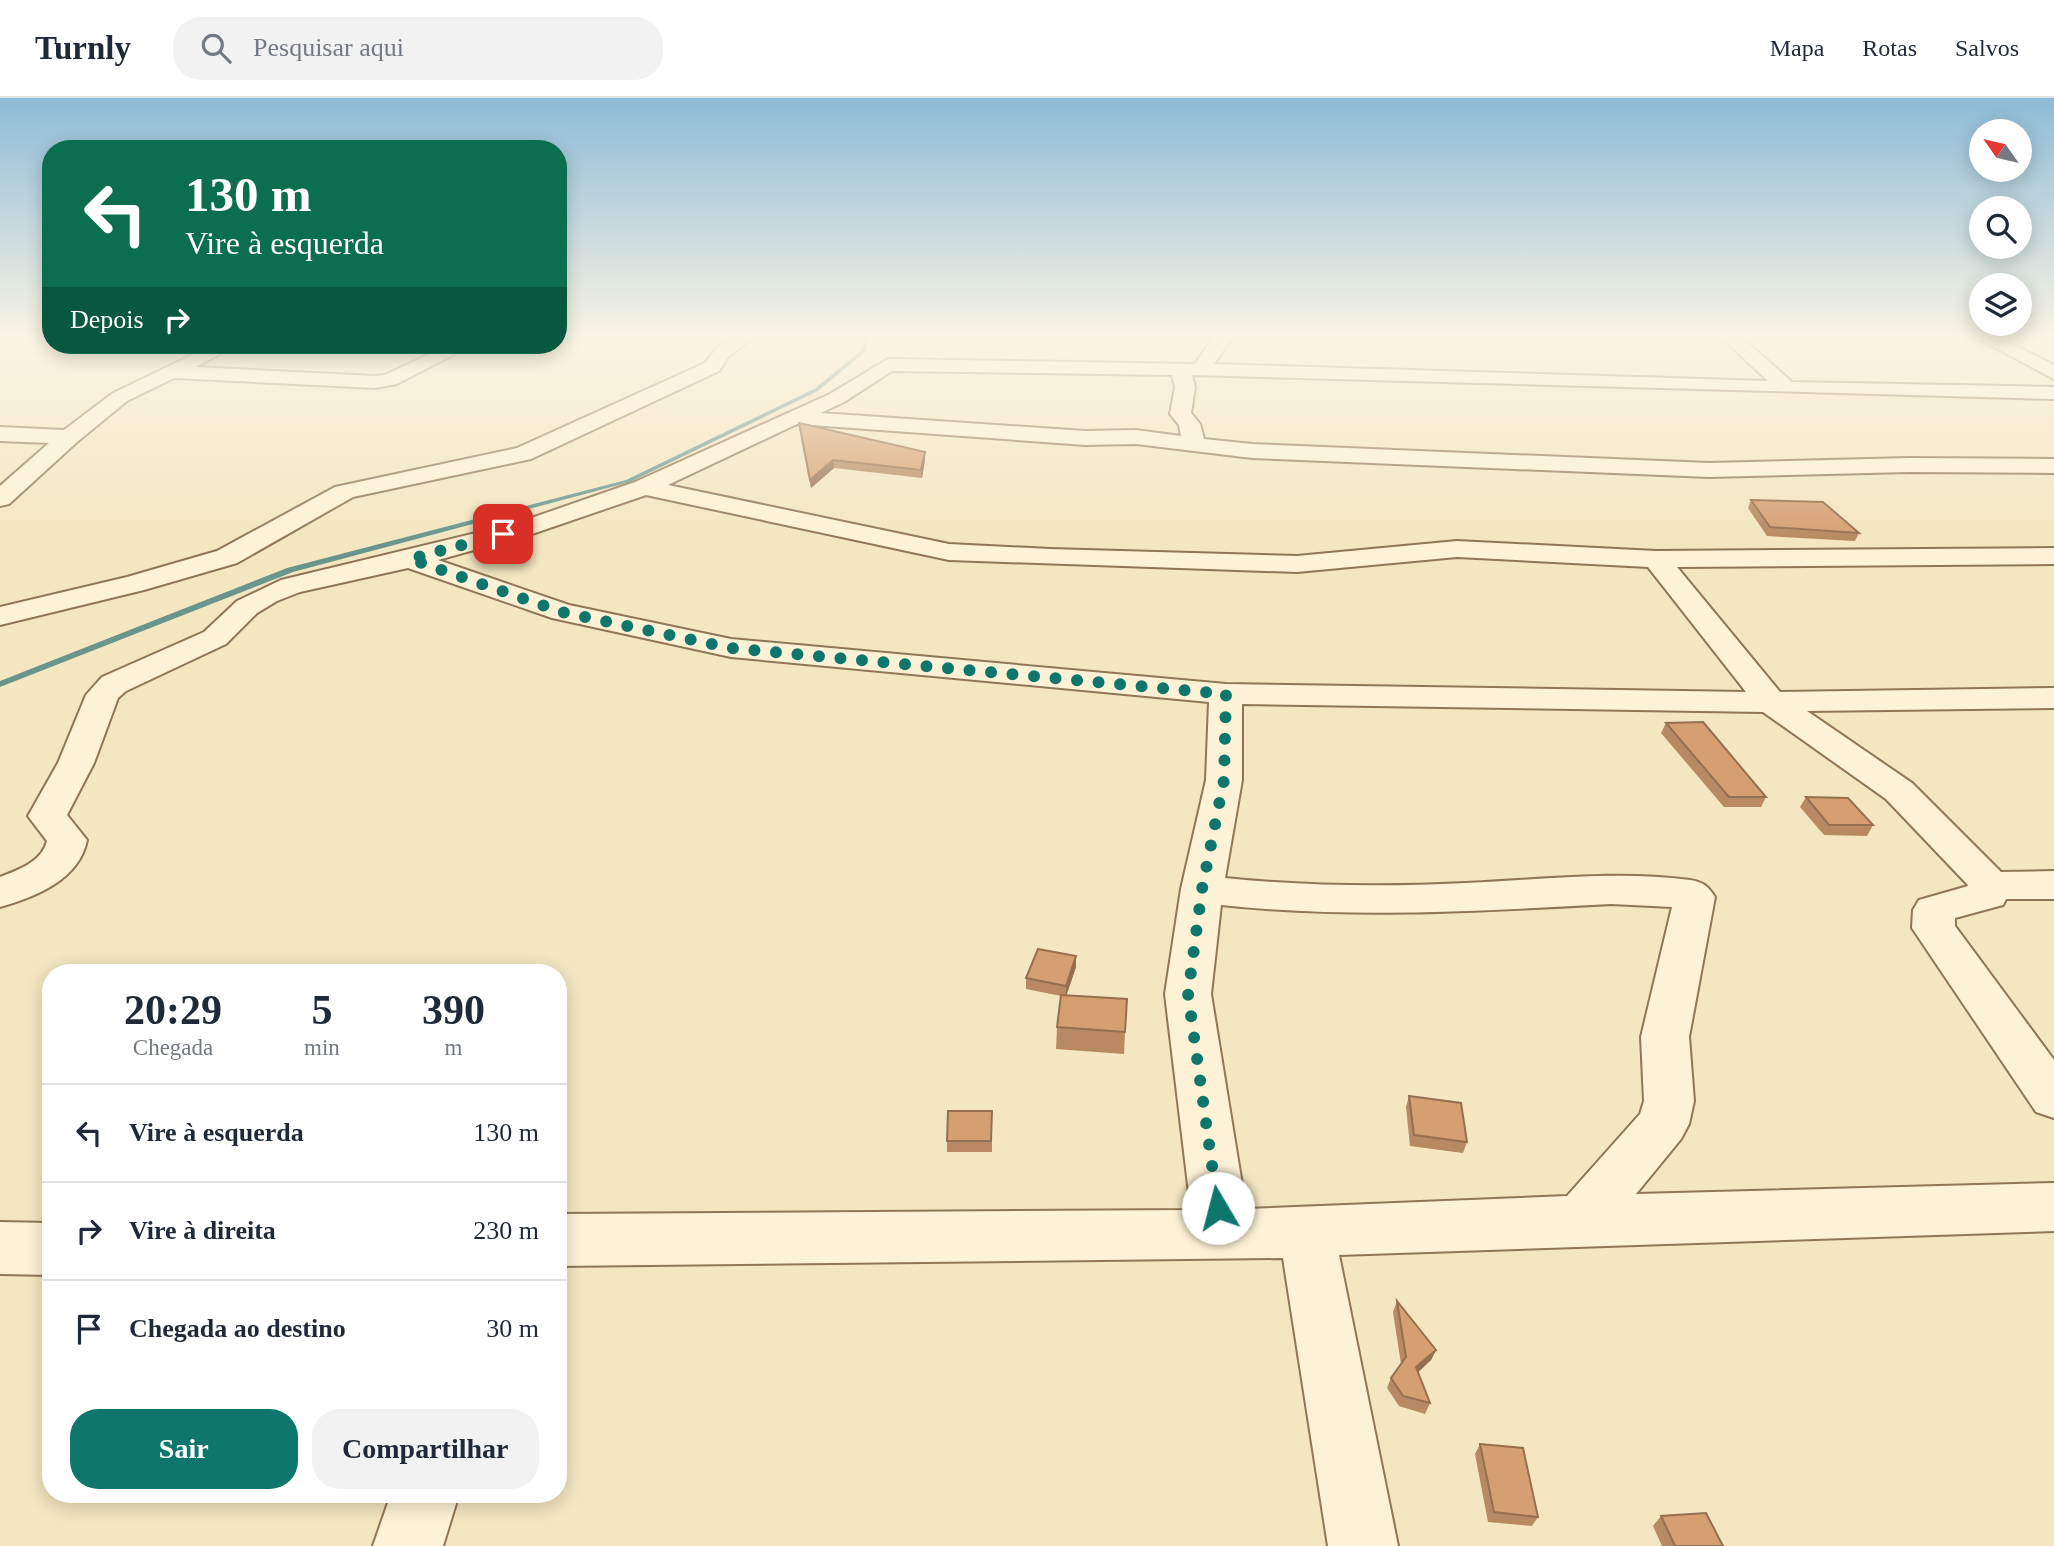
<!DOCTYPE html>
<html lang="pt">
<head>
<meta charset="utf-8">
<style>
  :root { --surface:#fff; --page:#f2f2f3; --text:#1f2937; --muted:#747a83; --line:#e0e1e3; --accent:#0f766e }
  body { margin:0; font-family:Georgia,serif; background:var(--page); color:var(--text); height:100vh; display:flex; flex-direction:column; font-size:26px; white-space:nowrap }
  * { box-sizing:border-box; margin:0 }
  p { font-size:23px; color:var(--muted) }
  .icon { flex:none; width:38px; height:38px; fill:none; stroke:currentColor; stroke-width:2; stroke-linecap:round; stroke-linejoin:round }
  .map { position:relative; flex:1; overflow:hidden }
  .side { position:absolute; left:42px; top:866px; width:525px; height:539px; display:flex; flex-direction:column; background:var(--surface); border-radius:28px; box-shadow:0 4px 18px #0003 }
  .side>* { flex:none }
  .top-card { position:absolute; left:42px; top:42px; width:525px; height:214px; border-radius:28px; box-shadow:0 4px 18px #0003; background:#0b6e4f; color:#fff; overflow:hidden }
  .needle { width:46px; rotate:304deg }
  .buttons { position:absolute; left:1969px; top:21px; display:grid; gap:14px }
  .buttons a { display:grid; place-items:center; width:63px; height:63px; border-radius:50%; background:var(--surface); box-shadow:0 4px 18px #0003; font-size:35px }
  .pin { position:absolute; display:grid; place-items:center; width:60px; height:60px; color:#fff; margin:-30px; border-radius:14px; box-shadow:0 4px 10px #0006 }
  .me { position:absolute; width:77px; margin:-38px; rotate:352deg; stroke-linejoin:round; filter:drop-shadow(0 0 5px #0008) }
  .turn { display:flex; align-items:center; gap:24px; height:147px; padding:0 28px; font-size:32px }
  .turn .icon { width:91px; height:91px; stroke-width:2.5 }
  .turn b { display:block; font-size:49px; line-height:60px }
  .then { display:flex; align-items:center; height:66px; padding:0 28px; background:#0003; gap:14px; font-size:26px }
  .eta { display:flex; justify-content:space-evenly; align-items:center; height:119px; text-align:center }
  .eta b { font-size:42px; font-weight:700; line-height:49px }
  .action { display:flex; gap:14px; margin-top:auto; padding:14px 28px }
  .action a { flex:1; height:80px; border-radius:28px; background:var(--accent); color:#fff; font-size:28px; font-weight:700; line-height:80px; text-align:center }
  .action a+a { background:var(--page); color:var(--text) }
  ul { padding:0; list-style:none }
  li { display:flex; align-items:center; gap:21px; height:98px; padding:0 28px; border-top:2px solid var(--line) }
  li div { flex:1 }
  li b { display:block; font-size:26px }
  li em { font-style:normal }
  header { display:flex; align-items:center; gap:42px; box-sizing:border-box; height:98px; padding:0 35px; background:var(--surface); border-bottom:2px solid var(--line) }
  header strong { font-size:33px }
  nav { display:flex; gap:38px; margin-inline-start:auto; font-size:24px }
  .search { width:490px; height:63px; background:var(--page); display:flex; align-items:center; gap:18px; box-sizing:border-box; padding:0 24px; border-radius:28px; color:var(--muted); font-size:26px }
  .map>svg:first-child { display:block }
  .lines { fill:none; stroke-linecap:round; stroke-linejoin:round }
  .stream { fill:#69958c; fill-rule:evenodd }
  .street-casing { stroke:#907656; stroke-width:4 }
  .street { fill:#fdf2d6; fill-rule:evenodd }
  .wall { fill:#b88962 }
  .shaded-wall { fill:#966f50 }
  .building { fill:#d69f72; stroke:#966f50; stroke-width:2 }
  .route { stroke:#0f766e; stroke-width:12; stroke-dasharray:0 21.6 }
</style>
</head>
<body>
<header>
<strong>Turnly</strong>
<div class="search"><svg class="icon" aria-label="search" viewBox="0 0 24 24"><circle cx="10" cy="10" r="6"/><path d="M15 15l6 6"/></svg>Pesquisar aqui</div>
<nav><a>Mapa</a><a>Rotas</a><a>Salvos</a></nav>
</header>
<div class="map">
<svg width="2054" height="1448" viewBox="0 0 2054 1448">
  <rect width="100%" height="100%" fill="#f3e6c1"/>
  <g class="lines">
    <path class="stream" d="M863,240H867L866,253L818,293L630,384L293,474L0,589V583L287,470L626,382L814,291L862,252Z"/>
    <defs>
      <path id="street" d="M732,240H753L728,259L719,273L531,361L353,399L237,465L144,492L0,527V509L127,479L217,453L335,389L517,350L705,265L716,251Z
        M1213,240H1232L1214,266L1768,283L1722,240H1742L1792,284L2054,289V301L1192,277L1195,289L1191,315L1200,326L1204,341L1252,346L1709,365L1909,360L2054,361V375L1909,374L1709,379L1252,360L1136,346L1085,347L797,326L668,387L949,446L1050,451L1297,458L1457,443L1656,453L2054,450V466L1677,469L1780,594L2054,590V610L1807,613L1912,685L2001,774L2054,773V801H2006L2003,807L1955,820V828L2054,962V1020L2036,1014L1912,830L1913,812L1919,802L1968,788L1967,786L1886,701L1763,614L1242,606V682L1225,780C1305,788 1385,789 1465,785C1539,782 1616,772 1690,782C1703,784 1708,788 1715,799L1689,939L1694,1003L1689,1026L1681,1041L1636,1096L2054,1085V1133L1339,1157L1398,1448H1328L1283,1160L558,1168V1116L1191,1112L1165,896L1181,791L1206,682L1209,604L731,559L552,520L408,470L300,494L277,503L257,515L226,546L126,593L118,600L94,665L67,717L87,742C79,782 35,799 0,809V779C18,772 42,764 47,743L28,718L58,665L86,597L102,579L204,534L237,503L281,482L517,425L635,384L830,296L888,261L1195,266ZM892,273L1172,277L1175,289L1170,316L1179,327L1181,338L1136,332L1085,333L821,315L844,304ZM646,397L949,462L1297,474L1457,459L1648,469L1746,594L1226,586L731,541L569,507L438,462L535,435ZM1611,806L1672,809L1641,939L1644,1003L1640,1016L1567,1098L1246,1111L1211,896L1221,807C1351,821 1481,813 1611,806Z
        M1977,240H2000L2054,267V281Z
        M213,247H236L196,269L375,278L385,277L449,247H472L397,286L375,290L174,280L127,303L77,344L9,406L0,408V388L49,345L0,343V329L64,332L113,295Z
        M0,1124L51,1125V1177L0,1176Z
        M391,1396H459L443,1448H373Z"/>
    </defs>
    <use href="#street" class="street-casing"/>
    <use href="#street" class="street"/>
  </g>
  <path class="wall" d="M800,332L925,362L922,380L834,370L811,390Z
    M1751,402L1859,435L1855,443L1767,438L1748,410Z
    M1666,625L1766,699L1761,709H1724L1661,635Z
    M1806,699L1873,727L1867,738L1824,737L1800,709Z
    M1076,858V869L1066,897L1125,934L1124,956L1056,951L1057,929L1061,898L1026,891V880Z
    M1409,998L1467,1044L1463,1055L1410,1048L1406,1009Z
    M992,1013V1054H947V1043Z
    M1397,1203L1436,1252L1431,1262L1418,1274L1430,1305L1425,1316L1399,1308L1387,1290L1391,1280L1401,1266L1393,1214Z
    M1480,1346L1538,1419L1532,1428L1488,1424L1475,1356Z
    M1661,1418L1723,1448H1662L1653,1428Z"/>
  <path class="shaded-wall" d="M925,354V362L922,380L921,372Z
    M833,362L834,370L811,390L810,382Z
    M1076,858V869L1066,899V888Z
    M1436,1252L1431,1262L1412,1280L1416,1269Z"/>
  <path class="building" d="M799,325L925,354L921,372L833,362L810,382Z
    M1751,402L1823,404L1859,435L1770,429Z
    M1703,624L1766,699H1729L1666,625Z
    M1806,699L1848,700L1873,727H1829Z
    M1038,851L1076,858L1066,888L1026,880Z
    M1061,897L1127,901L1125,934L1057,929Z
    M1409,998L1461,1005L1467,1044L1414,1037Z
    M948,1013H992L991,1043H947Z
    M1397,1203L1436,1252L1416,1269L1430,1305L1403,1298L1391,1280L1406,1259Z
    M1480,1346L1523,1350L1538,1419L1494,1414Z
    M1706,1415L1723,1448H1675L1661,1418Z"/>
  <linearGradient id="sky" x2="0" y2="1"><stop stop-color="#8dbbd7"/><stop offset="0.54" stop-color="#faf4e3"/><stop offset="1" stop-color="#faf4e3" stop-opacity="0"/></linearGradient>
  <rect width="2054" height="443" fill="url(#sky)"/>
  <g class="lines">
    <path class="route" d="M503,436L410,461L562,514L731,550L1226,596L1224,682L1202,791L1188,896L1218,1110"/>
  </g>
</svg>
<div class="buttons">
<a><svg class="needle" viewBox="-14 -14 28 28"><path d="M0-13l5 13h-10z" fill="#e53935"/><path d="M0 13l5-13h-10z" fill="#747a83"/></svg></a>
<a><svg class="icon" aria-label="search" viewBox="0 0 24 24"><circle cx="10" cy="10" r="6"/><path d="M15 15l6 6"/></svg></a>
<a><svg class="icon" aria-label="layers" viewBox="0 0 24 24"><path d="M12 4l9 5-9 5-9-5zM3 14l9 5 9-5"/></svg></a>
</div>
<div class="pin" style="left:503px;top:436px;background:#d93025"><svg class="icon" aria-label="arrive" viewBox="0 0 24 24"><path d="M6 21V4h12l-3 4 3 4H6"/></svg></div>
<svg class="me" style="left:1218px;top:1110px" viewBox="-20 -20 40 40"><circle r="19" fill="#fff"/><path d="M0-13L10 11 0 6-10 11z" fill="#0f766e"/></svg>
<div class="top-card">
<div class="turn"><svg class="icon" aria-label="left" viewBox="0 0 24 24"><path d="M17 20v-9H6M10 6l-5 5 5 5"/></svg><div><b>130 m</b>Vire à esquerda</div></div>
<div class="then">Depois<svg class="icon" aria-label="right" viewBox="0 0 24 24"><path d="M7 20v-9h11M14 6l5 5-5 5"/></svg></div>
</div>
<section class="side">
<div class="eta">
<div><b>20:29</b><p>Chegada</p></div>
<div><b>5</b><p>min</p></div>
<div><b>390</b><p>m</p></div>
</div>
<ul>
<li><svg class="icon" aria-label="left" viewBox="0 0 24 24"><path d="M17 20v-9H6M10 6l-5 5 5 5"/></svg><div><b>Vire à esquerda</b></div><em>130 m</em></li>
<li><svg class="icon" aria-label="right" viewBox="0 0 24 24"><path d="M7 20v-9h11M14 6l5 5-5 5"/></svg><div><b>Vire à direita</b></div><em>230 m</em></li>
<li><svg class="icon" aria-label="arrive" viewBox="0 0 24 24"><path d="M6 21V4h12l-3 4 3 4H6"/></svg><div><b>Chegada ao destino</b></div><em>30 m</em></li>
</ul>
<div class="action"><a>Sair</a><a>Compartilhar</a></div>
</section>
</div>
</body>
</html>
